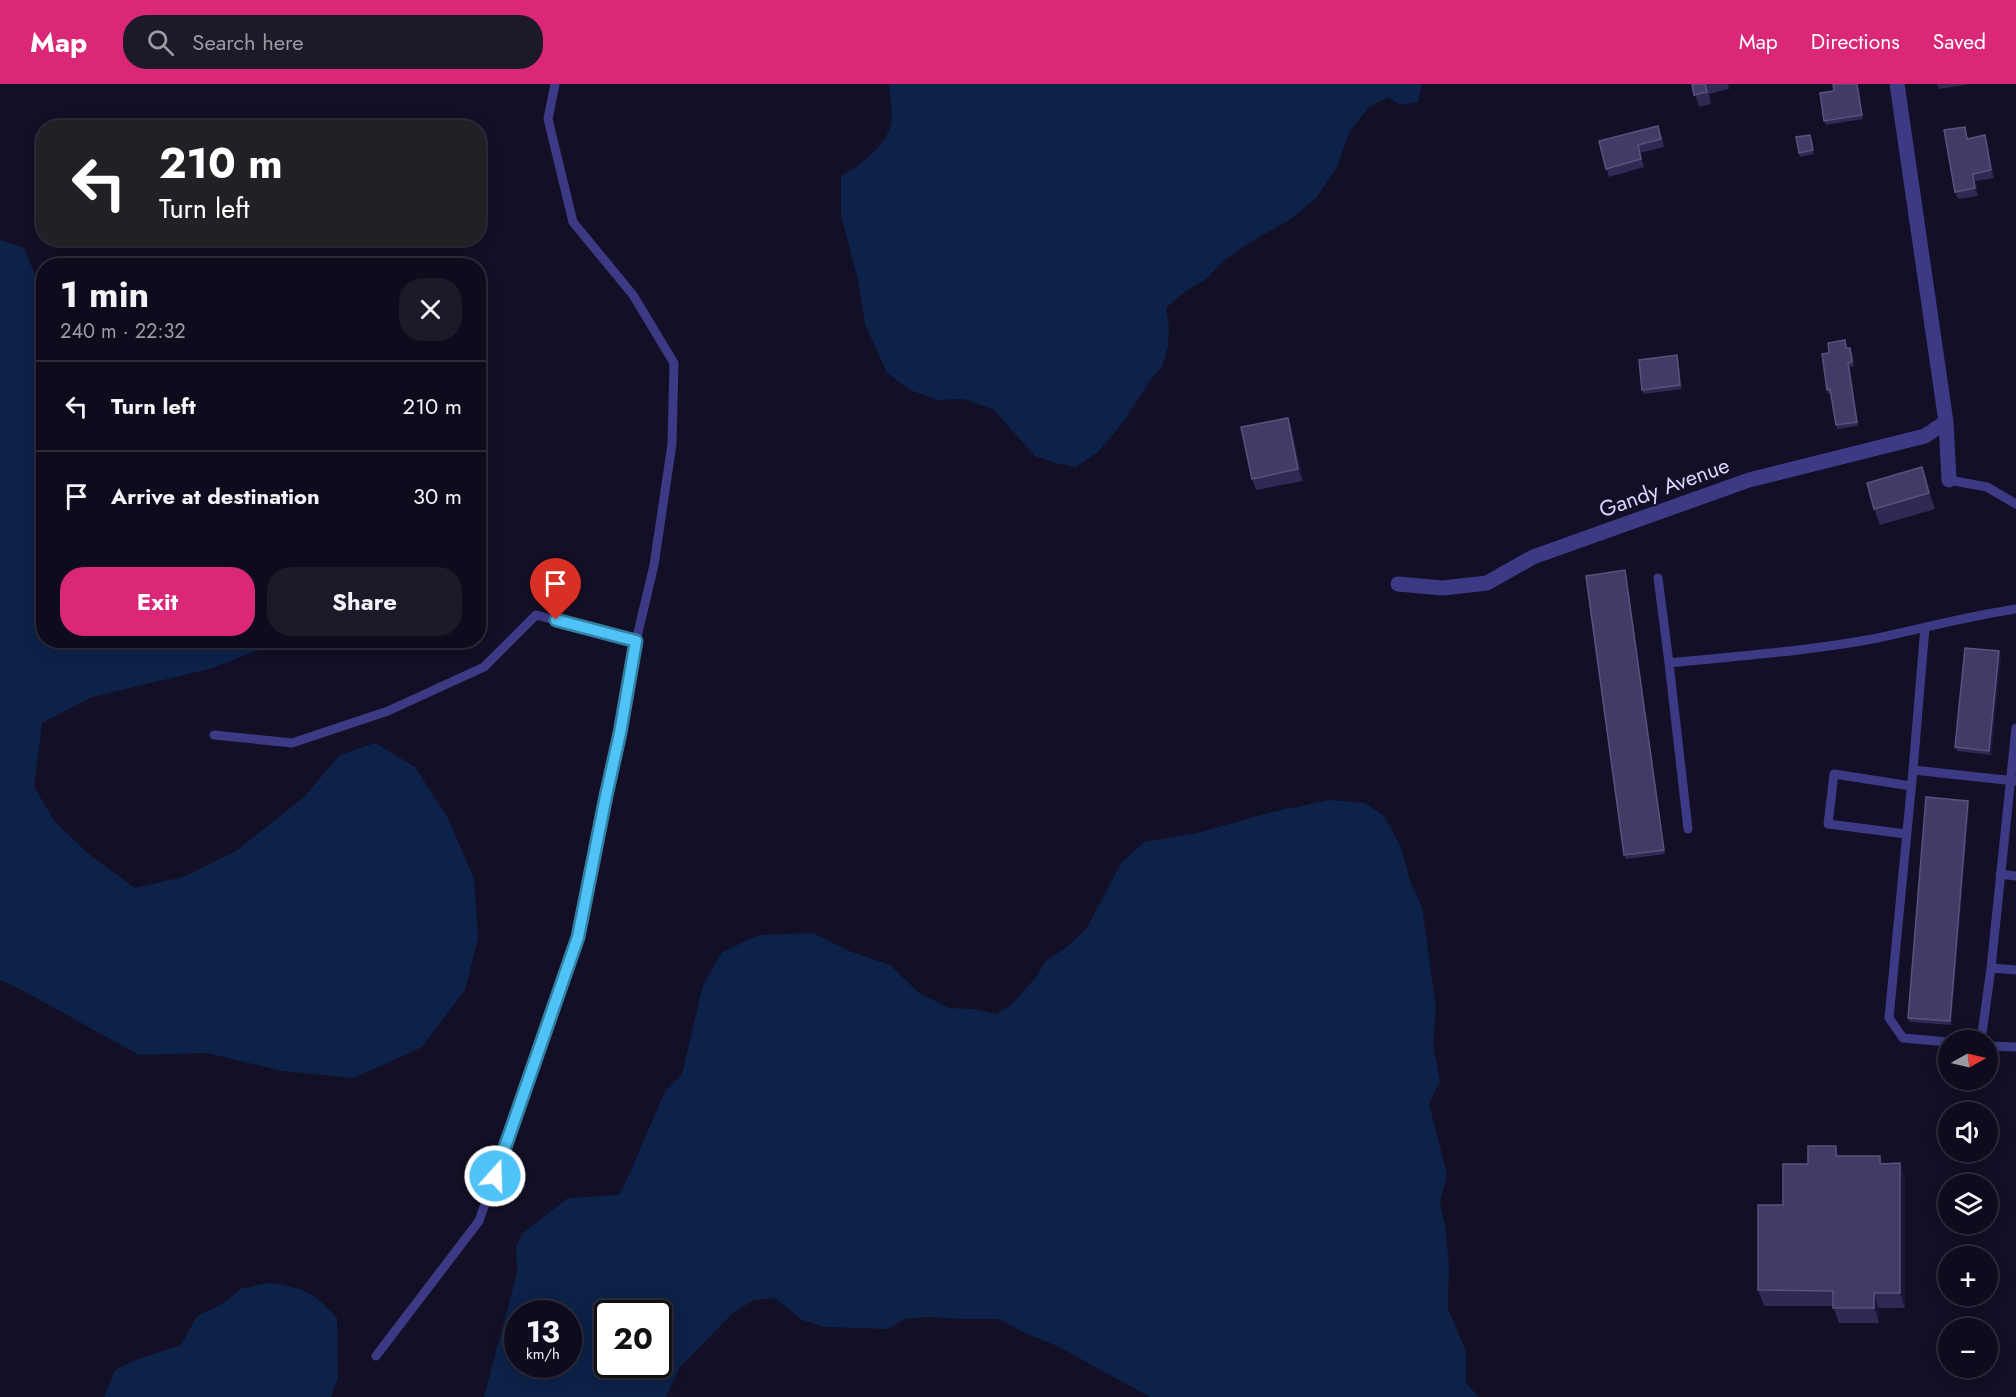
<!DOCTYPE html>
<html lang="en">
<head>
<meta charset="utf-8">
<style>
  :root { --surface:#0e0b1c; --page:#1c1929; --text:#f1f3f6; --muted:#9b9ba3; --line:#2e2b3b; --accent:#db2777 }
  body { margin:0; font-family:Jost,sans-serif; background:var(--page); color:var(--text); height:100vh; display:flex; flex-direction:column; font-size:22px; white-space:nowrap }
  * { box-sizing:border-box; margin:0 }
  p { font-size:20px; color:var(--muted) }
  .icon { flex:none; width:33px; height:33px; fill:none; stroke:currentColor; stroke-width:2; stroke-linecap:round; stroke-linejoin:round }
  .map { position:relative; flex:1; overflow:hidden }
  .side { position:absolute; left:36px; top:174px; width:450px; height:390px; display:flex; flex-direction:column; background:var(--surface); border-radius:24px; box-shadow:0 3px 15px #0003,0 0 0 2px var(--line) }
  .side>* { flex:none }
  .banner { position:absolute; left:36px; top:36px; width:450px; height:126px; border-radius:24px; box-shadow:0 3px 15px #0003,0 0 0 2px var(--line); background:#202124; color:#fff; overflow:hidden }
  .needle { width:39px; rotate:82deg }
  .tools { position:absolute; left:1938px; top:946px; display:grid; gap:12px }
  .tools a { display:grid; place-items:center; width:60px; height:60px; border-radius:50%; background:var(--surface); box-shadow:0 3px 15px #0003,0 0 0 2px var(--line); font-size:30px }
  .speed { position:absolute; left:504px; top:1216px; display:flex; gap:12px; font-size:30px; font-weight:700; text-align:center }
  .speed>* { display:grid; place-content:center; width:78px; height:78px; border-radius:50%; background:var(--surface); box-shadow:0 3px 15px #0003,0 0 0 2px var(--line); line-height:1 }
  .speed small { font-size:15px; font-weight:400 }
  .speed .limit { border:3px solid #111; border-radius:9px; background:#fff; color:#111 }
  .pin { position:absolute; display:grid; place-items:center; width:51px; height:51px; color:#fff; margin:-62px -26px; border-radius:50% 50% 50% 0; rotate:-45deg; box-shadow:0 0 6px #0007 }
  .pin .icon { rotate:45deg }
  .me { position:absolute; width:66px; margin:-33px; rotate:20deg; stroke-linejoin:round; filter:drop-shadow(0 0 4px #0008) }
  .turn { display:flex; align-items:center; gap:21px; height:126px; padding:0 24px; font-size:27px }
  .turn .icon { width:78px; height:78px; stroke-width:2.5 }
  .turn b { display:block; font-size:42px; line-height:51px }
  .round { display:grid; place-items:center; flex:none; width:63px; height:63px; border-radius:24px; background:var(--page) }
  .overview { display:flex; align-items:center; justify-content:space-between; height:102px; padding:0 24px }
  h1 { font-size:36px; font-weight:700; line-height:45px }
  .action { display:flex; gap:12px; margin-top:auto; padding:12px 24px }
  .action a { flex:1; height:69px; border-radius:24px; background:var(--accent); color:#fff; font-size:24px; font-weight:700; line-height:69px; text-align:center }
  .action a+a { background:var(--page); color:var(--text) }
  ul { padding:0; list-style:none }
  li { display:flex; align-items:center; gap:18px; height:90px; padding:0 24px; border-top:2px solid var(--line) }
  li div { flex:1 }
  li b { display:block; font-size:22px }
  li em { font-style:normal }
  header { display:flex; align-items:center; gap:36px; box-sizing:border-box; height:84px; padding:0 30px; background:var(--accent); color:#fff }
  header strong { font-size:28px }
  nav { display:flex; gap:33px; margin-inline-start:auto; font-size:21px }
  .search { width:420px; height:54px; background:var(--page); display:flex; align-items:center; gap:15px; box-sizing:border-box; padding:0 21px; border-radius:24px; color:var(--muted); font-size:22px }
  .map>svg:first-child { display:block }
  .water { fill:#0c2248; fill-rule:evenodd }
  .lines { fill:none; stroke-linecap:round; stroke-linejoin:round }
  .service { stroke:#3d3a85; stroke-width:9 }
  .minor { stroke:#3d3a85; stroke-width:15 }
  .wall { fill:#312854 }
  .shaded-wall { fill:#1d163a }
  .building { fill:#433a66; stroke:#5a527e; stroke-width:1.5 }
  .route-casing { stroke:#337fa1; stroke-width:15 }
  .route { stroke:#4fc3f7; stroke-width:10 }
  .labels { text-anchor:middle; stroke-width:4.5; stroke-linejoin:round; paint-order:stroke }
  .street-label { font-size:22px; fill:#d9d4ff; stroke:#130f26 }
</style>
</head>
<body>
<header>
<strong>Map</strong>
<div class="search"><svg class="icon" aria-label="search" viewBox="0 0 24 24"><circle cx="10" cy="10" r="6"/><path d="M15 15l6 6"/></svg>Search here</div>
<nav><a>Map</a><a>Directions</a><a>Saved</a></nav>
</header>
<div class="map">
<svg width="2016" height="1313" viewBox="0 0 2016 1313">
  <rect width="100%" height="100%" fill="#130f26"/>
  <path class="water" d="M889,0H1422L1418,18L1400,21L1389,13L1370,22L1350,47L1337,83L1316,114L1291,135L1254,156L1224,176L1206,195L1183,209L1166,224L1169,243L1168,263L1162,283L1151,295L1124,337L1098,368L1076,383L1055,379L1035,372L994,326L964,315L937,316L910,306L887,289L865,240L858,196L841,131V92C862,80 891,59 892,33C892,22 890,11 889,0Z
    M0,156L24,164L43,210L44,556L307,557L272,561L213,584L92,613L42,639L34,703L55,738L91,772L135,804L183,793L236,767L303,714L340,671L375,659L415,683L448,734L474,795L478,854L465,906L422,963L354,994L282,987L207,969L139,971L20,905L0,896Z
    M1329,716L1365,719L1384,732L1401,763L1411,800L1422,823L1436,923L1433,961L1440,997L1429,1020L1447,1090L1440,1118L1445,1142L1449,1180L1448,1225L1466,1267V1299L1479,1313H1150L1057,1262L1025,1249L999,1235H961L928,1233L904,1235L889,1245L825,1243L802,1236L775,1214L753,1216L732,1230L680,1283L666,1313H484L517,1189L516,1162L523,1149L568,1114L619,1111L633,1082L665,1007L682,990L703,901L722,868L759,851L813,849L849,867L890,881L919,909L949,924L973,925L996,930L1011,921L1036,893L1046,877L1069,861L1087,844L1121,779L1144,758L1197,749L1272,728ZM518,1230H568V1281H518ZM608,1230H658V1281H608Z
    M269,1199C303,1203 314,1208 337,1234L338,1294L331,1313H104L115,1286L138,1275L181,1261L197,1232L222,1220L242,1204Z"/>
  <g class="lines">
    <path class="service" d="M1949,396L1987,403L2016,420
      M1658,494L1669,579
      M1925,543L1913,686L2015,697
      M214,651L292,659L388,627L484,583L536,531L636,557
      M1913,686L1889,934L1903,954L1948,958
      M1688,745L1669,579C1739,572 1809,567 1878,554C1924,544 1969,532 2016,525
      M1906,750L1828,740L1834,690L1911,702
      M2000,790L2016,792
      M1991,884L2016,886
      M1981,957L1991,884L2016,644
      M1988,962L2016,963
      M376,1272L479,1137L578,853L605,712L620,649L636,557L654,481L672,360L674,279L633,211L573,138L548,35L555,0"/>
    <path class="minor" d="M1897,0L1946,338L1949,396
      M1398,500L1443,504L1487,499L1533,473L1749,396L1925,352L1946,338"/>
  </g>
  <path class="wall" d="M1692,0H1728L1729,5L1709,10L1711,20L1699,23Z
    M1833,0H1857L1863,35L1826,41L1824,37L1834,7Z
    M1937,0H1971L1939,5Z
    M1965,43L1968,55L1987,59L1994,94L1976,97L1978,112L1958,115L1955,108Z
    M1661,50L1664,63L1640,69L1644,83L1609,93L1599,57Z
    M1811,55L1814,70L1800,73L1799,69Z
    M1845,256L1847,264L1852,268L1854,282L1850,283L1858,342L1837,345L1831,309L1828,310L1827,306L1829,269Z
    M1678,275L1682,305L1644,310L1642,306Z
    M1288,334L1292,346L1303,397L1256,406L1252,395Z
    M1922,383L1927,398L1935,425L1880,441L1874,425Z
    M1626,490L1665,770L1626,775L1624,771Z
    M1999,567L2001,571L1991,671L1957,667L1955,663Z
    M1968,717L1969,721L1951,941L1910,938L1908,934Z
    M1840,1072H1880L1882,1079H1900L1905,1095V1224H1879V1239H1839L1833,1222H1764L1758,1206L1783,1121L1808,1080Z"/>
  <path class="shaded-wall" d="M1985,51L1987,59L1994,94L1991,86Z
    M1973,90L1976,97L1978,112L1975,104Z
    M1677,271L1678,275L1682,305L1680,301Z
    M1848,279L1850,283L1858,342L1857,338Z
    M1288,334L1292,346L1303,397L1298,385Z
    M1922,383L1927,398L1935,425L1929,409Z
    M1625,486L1626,490L1665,770L1664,766Z
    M1999,567L2001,571L1991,671L1989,667Z
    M1968,717L1969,721L1951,941L1950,937Z
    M1836,1062L1842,1078L1836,1072Z
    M1900,1079L1905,1095V1224L1900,1209Z
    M1874,1209L1879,1224V1239L1874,1224Z"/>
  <path class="building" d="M1692,0H1705L1707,8L1694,11Z
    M1833,0H1857L1862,31L1824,37L1820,9L1834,7Z
    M1658,42L1661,55L1638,61L1641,75L1606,85L1599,57Z
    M1965,43L1967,55L1985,51L1991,86L1973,90L1975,104L1955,108L1944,46Z
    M1810,51L1813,66L1799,69L1796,53Z
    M1845,256L1846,264H1850L1852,278L1848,279L1857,338L1836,341L1830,305L1827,306L1822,270L1829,269L1828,259Z
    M1677,271L1680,301L1642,306L1639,276Z
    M1288,334L1298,385L1252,395L1241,343Z
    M1922,383L1929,409L1874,425L1867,399Z
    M1625,486L1664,766L1624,771L1586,492Z
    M1965,564L1999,567L1989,667L1955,663Z
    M1926,713L1968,717L1950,937L1908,934Z
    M1808,1062H1836V1072H1880V1080L1900,1079V1209H1874V1224H1833V1207L1758,1206V1121H1783V1080H1808Z"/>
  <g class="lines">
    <defs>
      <path id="route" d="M495,1092L578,853L606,712L620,649L636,557L556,536"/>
    </defs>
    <use href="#route" class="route-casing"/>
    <use href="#route" class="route"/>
  </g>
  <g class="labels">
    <g class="street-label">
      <text transform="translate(1664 403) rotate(-20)" y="8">Gandy Avenue</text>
    </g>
  </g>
</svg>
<div class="tools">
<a><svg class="needle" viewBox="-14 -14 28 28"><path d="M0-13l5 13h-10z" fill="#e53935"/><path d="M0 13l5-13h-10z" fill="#9b9ba3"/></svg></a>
<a><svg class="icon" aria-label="sound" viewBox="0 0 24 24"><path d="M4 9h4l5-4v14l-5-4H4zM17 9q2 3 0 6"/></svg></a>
<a><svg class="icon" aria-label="layers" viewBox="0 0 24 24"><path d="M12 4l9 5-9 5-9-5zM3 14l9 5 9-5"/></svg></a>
<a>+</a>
<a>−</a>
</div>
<div class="speed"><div>13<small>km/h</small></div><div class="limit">20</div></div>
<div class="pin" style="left:556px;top:536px;background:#d93025"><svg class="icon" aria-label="arrive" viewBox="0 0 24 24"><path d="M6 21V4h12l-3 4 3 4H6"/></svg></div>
<svg class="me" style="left:495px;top:1092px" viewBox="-20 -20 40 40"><circle r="17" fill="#4fc3f7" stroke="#fff" stroke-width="3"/><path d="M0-11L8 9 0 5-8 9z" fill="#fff"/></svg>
<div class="banner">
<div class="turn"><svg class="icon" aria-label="left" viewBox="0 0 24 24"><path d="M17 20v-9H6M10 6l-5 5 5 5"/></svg><div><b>210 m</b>Turn left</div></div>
</div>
<section class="side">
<div class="overview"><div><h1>1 min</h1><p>240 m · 22:32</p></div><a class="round"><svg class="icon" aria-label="close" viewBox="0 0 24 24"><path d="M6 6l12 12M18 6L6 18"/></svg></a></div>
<ul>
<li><svg class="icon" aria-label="left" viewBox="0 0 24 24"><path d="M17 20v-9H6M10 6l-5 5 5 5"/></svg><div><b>Turn left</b></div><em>210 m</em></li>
<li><svg class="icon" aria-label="arrive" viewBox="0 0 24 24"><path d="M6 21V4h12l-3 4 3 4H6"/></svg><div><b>Arrive at destination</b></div><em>30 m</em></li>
</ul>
<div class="action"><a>Exit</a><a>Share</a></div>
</section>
</div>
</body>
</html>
